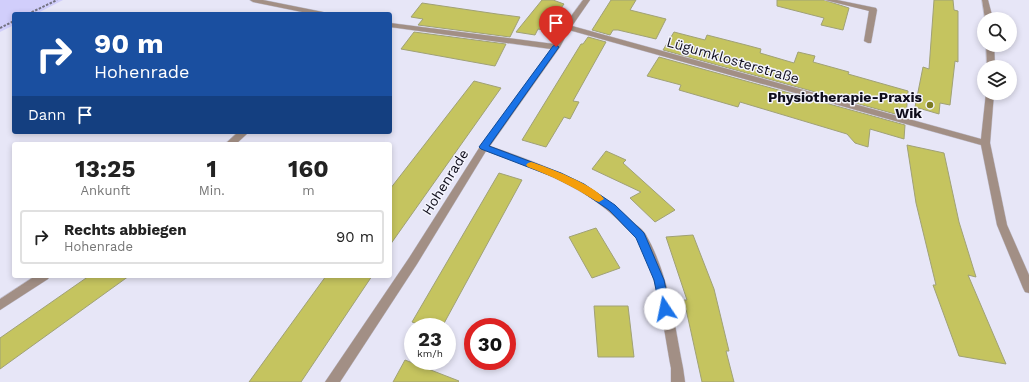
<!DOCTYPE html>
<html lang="de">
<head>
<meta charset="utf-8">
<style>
  :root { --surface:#fff; --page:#f6f6f6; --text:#222; --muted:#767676; --line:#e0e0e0 }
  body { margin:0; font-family:"Work Sans",sans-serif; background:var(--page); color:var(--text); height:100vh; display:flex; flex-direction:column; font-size:15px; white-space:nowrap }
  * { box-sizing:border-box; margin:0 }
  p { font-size:13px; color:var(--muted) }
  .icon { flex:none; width:22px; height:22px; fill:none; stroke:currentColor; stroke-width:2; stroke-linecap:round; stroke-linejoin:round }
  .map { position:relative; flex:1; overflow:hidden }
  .drawer { position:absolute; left:12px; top:142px; width:380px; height:136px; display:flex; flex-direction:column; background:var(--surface); border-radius:4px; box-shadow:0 2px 6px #0003 }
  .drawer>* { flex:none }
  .top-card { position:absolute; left:12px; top:12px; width:380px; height:122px; border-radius:4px; box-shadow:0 2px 6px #0003; background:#1a4fa0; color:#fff; overflow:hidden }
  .tools { position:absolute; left:977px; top:12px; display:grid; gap:8px }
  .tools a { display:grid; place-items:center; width:40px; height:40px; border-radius:50%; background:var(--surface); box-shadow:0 2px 6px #0003; font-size:20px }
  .speed { position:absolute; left:404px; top:318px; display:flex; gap:8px; font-size:20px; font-weight:700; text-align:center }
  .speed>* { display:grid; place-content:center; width:52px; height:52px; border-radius:50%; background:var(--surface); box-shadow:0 2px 6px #0003; line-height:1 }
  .speed small { font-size:10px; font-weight:400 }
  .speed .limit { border:6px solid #d22; background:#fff; color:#111 }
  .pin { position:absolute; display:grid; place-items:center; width:34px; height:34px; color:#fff; margin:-41px -17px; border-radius:50% 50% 50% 0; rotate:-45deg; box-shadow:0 0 4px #0007 }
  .pin .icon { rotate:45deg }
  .me { position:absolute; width:44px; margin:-22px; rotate:349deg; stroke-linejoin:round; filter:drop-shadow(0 0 3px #0008) }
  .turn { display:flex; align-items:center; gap:14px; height:84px; padding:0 16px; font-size:18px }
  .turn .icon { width:52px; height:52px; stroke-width:2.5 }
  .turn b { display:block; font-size:28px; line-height:34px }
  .then { display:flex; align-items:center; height:38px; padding:0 16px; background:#0003; gap:8px; font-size:15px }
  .eta { display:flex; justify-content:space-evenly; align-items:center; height:68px; text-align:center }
  .eta b { font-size:24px; font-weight:700; line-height:28px }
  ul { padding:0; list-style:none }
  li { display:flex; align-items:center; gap:12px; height:54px; margin:0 8px 6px; padding:0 8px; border:2px solid var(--line); border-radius:4px }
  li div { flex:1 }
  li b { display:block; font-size:15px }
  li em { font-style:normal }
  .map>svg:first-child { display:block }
  .green { fill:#d1cefb }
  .building { fill:#c5c45f; stroke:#a0a176 }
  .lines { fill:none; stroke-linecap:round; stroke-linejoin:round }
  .minor-casing { stroke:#c4c3d4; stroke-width:1 }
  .path { stroke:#737281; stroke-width:2; stroke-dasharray:2.5 1.5; stroke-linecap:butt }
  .minor { fill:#a28f85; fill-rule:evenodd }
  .route { fill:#1a73e8; stroke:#114b97 }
  .slow { fill:#f59e0b }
  .poi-dot { fill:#7c7b22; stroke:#f4f4fd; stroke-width:1.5 }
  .labels { text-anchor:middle; stroke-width:3; stroke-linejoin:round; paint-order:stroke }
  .street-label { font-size:14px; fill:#0f0d1b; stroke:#f4f4fd }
  .poi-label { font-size:14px; font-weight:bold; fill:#0f0d1b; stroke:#f4f4fd; text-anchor:end }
</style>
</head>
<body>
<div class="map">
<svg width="1029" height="382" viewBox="0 0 1029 382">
  <rect width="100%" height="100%" fill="#e7e6f7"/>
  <path class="green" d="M0,0H63L36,14H14V25L0,32Z"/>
  <path class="building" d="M542,0H553L564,4L545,30L538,29L535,35L516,32Z
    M611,0H636L630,10L666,19L656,39L618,30H613L610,35L592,30Z
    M777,0H824L849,8L843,30L821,25L824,18L777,6Z
    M934,0H953L954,10L958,11V62L955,61L950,105L940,103L939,114L915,107L923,67L929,69Z
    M422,3L497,14L520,17L510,37L418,25L423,19L411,17Z
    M414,32L506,44L495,66L401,49Z
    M674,32L705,40L707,35L746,45L761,49L760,53L794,63L798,52L815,56L813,62L849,72L848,74L908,91L906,117L663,50Z
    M588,37L606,42L573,101L579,102L570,119L564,117L546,147L522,140L581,44H583Z
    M659,57L905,125L904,139L870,129L868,147L855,143L847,134L740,102L738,107L679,90L681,85L647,76Z
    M474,81L501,88L390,245V189Z
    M907,145L944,153L959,222L976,277L968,275L1006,364L959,356L933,285H936L916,203Z
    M606,151L626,160L623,163L675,210L655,222L630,198L641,192L592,169Z
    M499,173L522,180L442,327H426L412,322Z
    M596,228L620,268L592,278L569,237Z
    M693,235L714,289L729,351H726L734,382H702L684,300H687L666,237Z
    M89,276H129L0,369V338Z
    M326,276H372L301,382H249Z
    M594,306H628L634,357H598Z
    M405,360L459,381L458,382H393Z"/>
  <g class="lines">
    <defs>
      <path id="minor" d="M250,0H263L323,12L327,14H312L253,2Z
        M583,0H590L572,26L981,139L986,93H994L990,143L1007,225L1029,275V293L1025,292L1023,288L997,225L981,145L569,30L560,47L490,146C541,164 593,182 633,222C637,226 643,229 646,235C669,275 674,323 683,368L685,382H671V368C664,332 657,269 637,239C634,234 628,230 624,226C588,187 535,169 486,151L417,264L340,382H325L409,258L481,145L551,49L390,27V23L554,44L563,27Z
        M825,0H837L876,8L877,10L871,43H868L864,41L869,11Z
        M982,0H988L993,19H985Z
        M986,45H994L995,67H987Z
        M238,132H249L236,144H225Z
        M35,276H50L48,279L0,310V299Z"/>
    </defs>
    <use href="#minor" class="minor-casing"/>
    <path class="path" d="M28,14L57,0
      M0,28L14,21"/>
    <use href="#minor" class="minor"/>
  </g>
  <path class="route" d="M556,45L559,47L489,146L561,173L584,184L615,205L644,233L664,280L670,309L669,313L665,314L661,313L660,309L654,280L636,238L609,210L578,189L554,177L481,149L479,147L553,46Z"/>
  <path class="slow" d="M531,162C547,167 595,185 604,199L599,202L596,201C574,187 552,176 528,167L526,165L528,163Z"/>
  <circle class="poi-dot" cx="930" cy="105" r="4"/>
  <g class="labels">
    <g class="street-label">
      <text transform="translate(733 60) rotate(16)" y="5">Lügumklosterstraße</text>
      <text transform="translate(445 182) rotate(-58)" y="5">Hohenrade</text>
    </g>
    <g class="poi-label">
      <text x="922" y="102">Physiotherapie-Praxis<tspan x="922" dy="16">Wik</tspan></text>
    </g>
  </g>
</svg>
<div class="tools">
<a><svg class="icon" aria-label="search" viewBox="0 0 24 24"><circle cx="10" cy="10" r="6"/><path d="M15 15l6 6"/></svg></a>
<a><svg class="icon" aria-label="layers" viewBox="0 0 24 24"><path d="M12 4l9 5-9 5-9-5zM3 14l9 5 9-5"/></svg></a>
</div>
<div class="speed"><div>23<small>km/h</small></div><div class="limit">30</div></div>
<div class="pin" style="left:556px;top:47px;background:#d93025"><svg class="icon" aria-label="arrive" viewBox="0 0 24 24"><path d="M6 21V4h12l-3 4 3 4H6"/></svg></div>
<svg class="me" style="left:665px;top:309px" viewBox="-20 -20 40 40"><circle r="19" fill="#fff"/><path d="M0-13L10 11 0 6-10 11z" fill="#1a73e8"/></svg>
<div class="top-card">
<div class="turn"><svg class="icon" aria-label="right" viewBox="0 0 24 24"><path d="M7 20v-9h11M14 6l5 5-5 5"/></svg><div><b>90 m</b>Hohenrade</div></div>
<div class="then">Dann<svg class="icon" aria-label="arrive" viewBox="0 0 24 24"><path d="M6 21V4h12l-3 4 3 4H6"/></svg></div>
</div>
<section class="drawer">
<div class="eta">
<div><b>13:25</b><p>Ankunft</p></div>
<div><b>1</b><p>Min.</p></div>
<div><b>160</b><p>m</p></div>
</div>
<ul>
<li><svg class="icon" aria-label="right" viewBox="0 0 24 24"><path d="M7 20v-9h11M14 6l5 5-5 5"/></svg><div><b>Rechts abbiegen</b><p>Hohenrade</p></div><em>90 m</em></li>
</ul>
</section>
</div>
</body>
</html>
